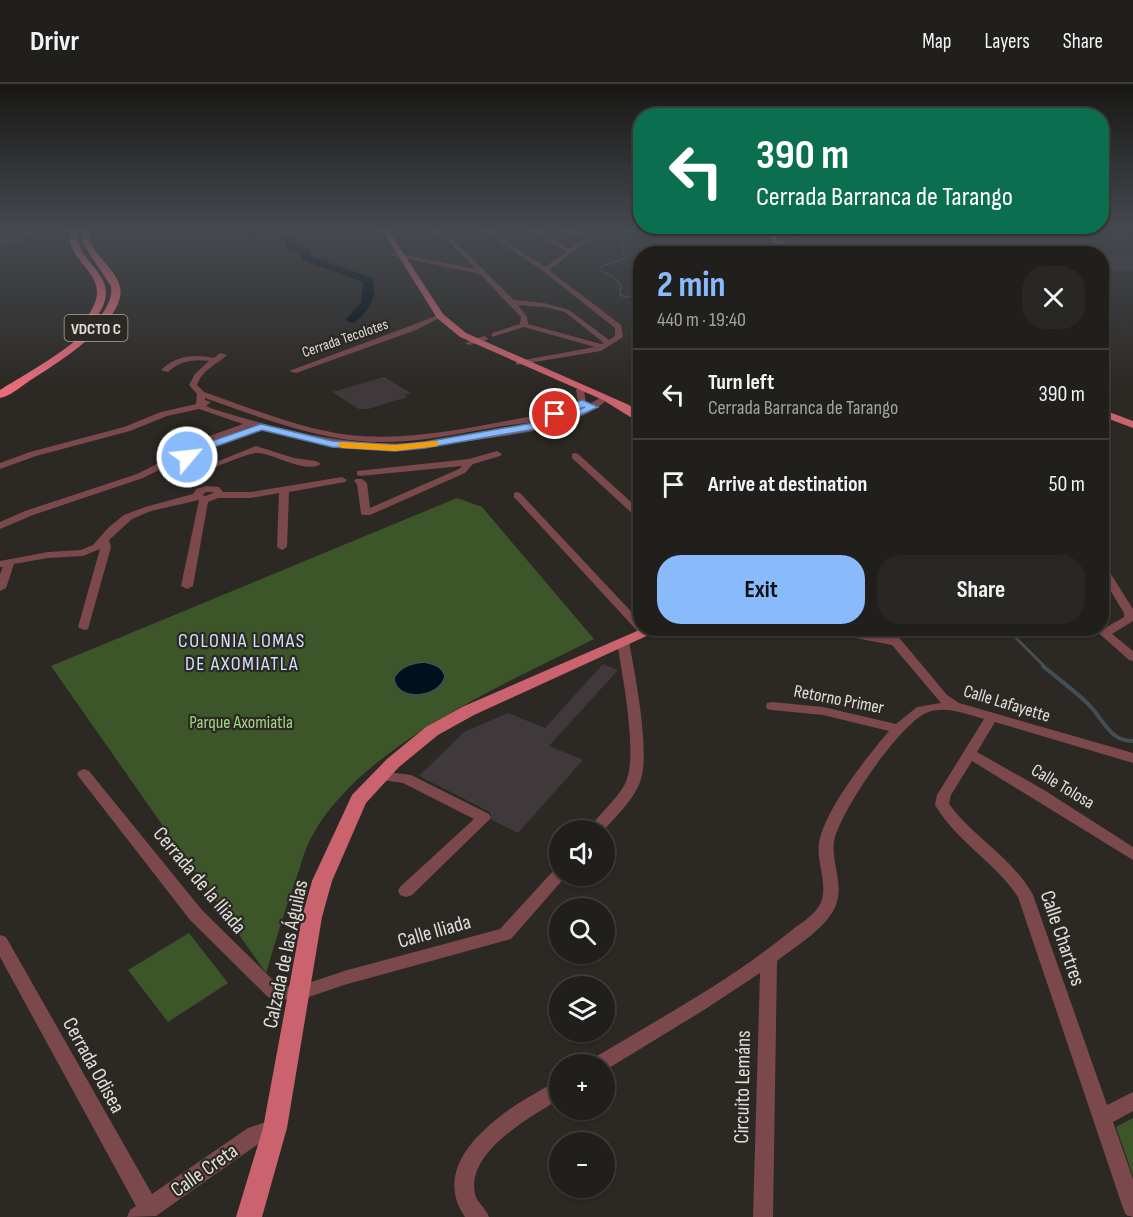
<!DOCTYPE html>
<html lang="en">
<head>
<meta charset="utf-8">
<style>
  :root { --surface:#211f1b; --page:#292724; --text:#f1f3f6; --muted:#a2a2a3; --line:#3e3d3a; --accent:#89bafc }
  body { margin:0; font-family:"Sofia Sans Condensed",sans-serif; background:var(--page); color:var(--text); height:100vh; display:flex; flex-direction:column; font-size:22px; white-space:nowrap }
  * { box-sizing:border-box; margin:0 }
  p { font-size:20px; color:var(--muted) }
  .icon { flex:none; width:33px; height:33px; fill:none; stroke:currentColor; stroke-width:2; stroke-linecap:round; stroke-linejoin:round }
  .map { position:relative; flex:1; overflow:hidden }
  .sheet { position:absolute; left:633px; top:162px; width:476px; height:390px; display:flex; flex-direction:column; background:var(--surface); border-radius:24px; box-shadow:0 2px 4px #0004,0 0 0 2px var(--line) }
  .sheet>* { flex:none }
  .hud { position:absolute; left:633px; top:24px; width:476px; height:126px; border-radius:24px; box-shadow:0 2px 4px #0004,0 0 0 2px var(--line); background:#0b6e4f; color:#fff; overflow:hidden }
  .tools { position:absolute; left:549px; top:736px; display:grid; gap:12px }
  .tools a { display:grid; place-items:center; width:66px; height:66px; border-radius:50%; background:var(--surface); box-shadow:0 2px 4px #0004,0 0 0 2px var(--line); font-size:30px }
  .pin { position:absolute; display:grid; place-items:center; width:51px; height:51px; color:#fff; margin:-26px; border:3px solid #fff; border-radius:50%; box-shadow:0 2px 6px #0007 }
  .me { position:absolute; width:66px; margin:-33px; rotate:62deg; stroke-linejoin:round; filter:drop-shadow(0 0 4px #0008) }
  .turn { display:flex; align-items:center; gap:21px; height:126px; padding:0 24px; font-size:27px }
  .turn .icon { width:78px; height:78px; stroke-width:2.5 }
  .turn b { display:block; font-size:42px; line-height:51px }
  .round { display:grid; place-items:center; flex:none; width:63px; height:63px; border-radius:24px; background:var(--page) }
  .overview { display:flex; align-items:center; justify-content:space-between; height:102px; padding:0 24px }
  h1 { font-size:36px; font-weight:700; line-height:45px; color:var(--accent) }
  .primary-button { display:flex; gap:12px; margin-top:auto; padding:12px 24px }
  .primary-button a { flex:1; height:69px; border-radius:24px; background:var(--accent); color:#111; font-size:24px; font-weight:700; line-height:69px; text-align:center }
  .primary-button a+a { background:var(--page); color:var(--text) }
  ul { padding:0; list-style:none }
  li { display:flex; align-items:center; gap:18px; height:90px; padding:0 24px; border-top:2px solid var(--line) }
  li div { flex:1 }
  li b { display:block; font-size:22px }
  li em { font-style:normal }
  header { display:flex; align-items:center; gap:36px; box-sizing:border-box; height:84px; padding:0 30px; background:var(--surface); border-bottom:2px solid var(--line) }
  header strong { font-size:28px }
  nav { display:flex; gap:33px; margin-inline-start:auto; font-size:21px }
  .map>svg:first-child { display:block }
  .green { fill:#3c562a }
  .water { fill:#00101c; stroke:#434e55; stroke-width:1.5 }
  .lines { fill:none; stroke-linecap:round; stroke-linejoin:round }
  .stream-far3 { stroke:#434e55; stroke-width:1.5 }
  .stream-far2 { stroke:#434e55; stroke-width:2 }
  .stream-far1 { stroke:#434e55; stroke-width:3 }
  .stream { stroke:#434e55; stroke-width:4 }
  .river { fill:#00101c; fill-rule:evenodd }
  .building { fill:#40393b }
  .minor { fill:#7b484c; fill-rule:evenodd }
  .major { fill:#ca636e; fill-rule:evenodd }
  .highway { fill:#e96c7b; fill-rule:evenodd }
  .route { fill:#89bafc; stroke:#5979a4; stroke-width:1.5 }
  .slow { fill:#f59e0b }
  .labels { text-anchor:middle; stroke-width:4.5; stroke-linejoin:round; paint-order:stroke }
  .far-street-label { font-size:15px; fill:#e0dedb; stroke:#2c2924 }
  .shield { fill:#2c2924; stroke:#aaa8a4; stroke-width:1.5 }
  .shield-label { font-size:16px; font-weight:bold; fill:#e0dedb }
  .street-label { font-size:18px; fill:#e0dedb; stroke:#2c2924 }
  .park-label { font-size:18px; fill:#a2d580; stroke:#2c2924 }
  .neighbourhood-label { font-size:20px; letter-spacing:1.5px; fill:#d0e3fc; stroke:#2c2924 }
  .near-street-label { font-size:21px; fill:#e0dedb; stroke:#2c2924 }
</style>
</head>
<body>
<header>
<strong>Drivr</strong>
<nav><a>Map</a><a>Layers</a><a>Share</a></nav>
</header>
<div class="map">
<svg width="1133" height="1133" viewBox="0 0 1133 1133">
  <rect width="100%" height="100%" fill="#2c2924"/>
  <path class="green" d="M0,144H41L15,160L0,162Z
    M457,414L482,423L594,555C505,600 358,663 311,754C305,765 302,778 298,789C286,822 276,855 266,889L51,582Z
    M189,849L228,899L168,938L128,886Z
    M1133,1034V1092L1116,1043Z"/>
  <path class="water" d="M424,578C434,580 442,582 445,592C441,614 396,619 394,594C400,582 412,579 424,578Z"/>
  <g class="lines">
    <path class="stream-far3" d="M580,144H592
      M627,144L622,162L625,174L600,183L601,187L612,192L621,201L620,211L626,213L640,211"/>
    <path class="stream-far2" d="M640,272V278"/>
    <path class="stream-far1" d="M1006,544L1045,583"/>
    <path class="stream" d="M1043,582C1058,595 1077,608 1091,623C1104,637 1110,657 1133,657"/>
    <path class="river" d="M279,144H294L293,152L296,156L295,160L309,165L311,172L372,194C379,213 369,226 355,238L351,239L345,236L361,219L363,198L302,176L301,169L287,164L283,152L286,147Z"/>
  </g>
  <path class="building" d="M1101,170L1133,172V187L1101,186Z
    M384,293L411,309L404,311L408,313L368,325H359L332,308Z
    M603,580L618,586L549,662L583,676L518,749L492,736L490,728L419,692L464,648L508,629L545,644Z"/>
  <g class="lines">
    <path class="minor" d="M428,144H435L450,153L514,216L544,219L569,226L609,256L615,252V244L543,187L479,144H486L545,183L566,168L528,144H535L569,165L587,152L545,144H558L594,150V152L549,186L621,241L623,253L601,267L516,281V277H519L595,263L524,243L492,253V249L520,240L521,233L480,190L391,171L394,169L476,185L446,155ZM518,221L544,223L565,228L604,259L601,260L528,240L527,233Z
      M812,144H824L779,159L774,158Z
      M789,165L791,168L753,170L756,168Z
      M438,231L443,232L416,246L296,289L289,287L410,242Z
      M484,252L488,254L487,256L469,261L465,259Z
      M220,269L227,271C216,281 202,286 197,301L204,308C251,324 299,345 349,351C412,358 477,342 539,331L558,326L578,318L576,306L580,304L584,306L586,319C565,337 529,338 503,342C464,348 426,358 386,358C323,359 263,334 205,314V316L211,318L206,322L213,325C282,346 345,363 418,359L422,362L418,365L391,366L338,362L252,342L189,365L195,370C187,377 180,378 170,377L161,385L143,394L33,431L0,445V438L25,427L137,390L155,381L176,364L243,340L199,325L167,332L130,347L36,372L0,385V379L30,368L124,343L161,328L196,320L197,310L189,301L195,290L209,277C193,275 180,277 168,288L161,286C176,271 195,270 214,274Z
      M600,314L607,316C573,347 506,351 462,358L458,355L462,352C510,345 557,339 600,314Z
      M256,362L294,374L316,377L321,380C306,390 274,370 258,369C249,368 204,388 192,393H186L184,391Z
      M497,367L502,370L500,372L473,380L465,389L370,431H362L361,429L357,400L354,397L356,395H362L367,399L370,424L459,385L462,382L360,392L357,391V387L469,375Z
      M575,369L578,370L640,426V434L636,433L572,374V370Z
      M342,393L347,396L345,398L289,408L287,463L282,466L277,463L279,409L251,414H218L208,418L193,502L187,505L181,502L199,416L151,427L132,435L109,456L111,463L88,545L84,546L78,543L100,465L83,472L48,474L14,480L6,504L0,507V490L3,483H0V477L48,468L81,466L93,461L109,443L124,431L145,423L193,410L196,405L206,402L219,403L223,408H251ZM206,408H213V409L206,412L202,411Z
      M517,408L520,409L640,537V544H647L651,549L649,551H641L514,413V409Z
      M1101,483L1107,484L1133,525V537L1112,550L1133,567V577L1129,576L1093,544H1101V541L1105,544L1124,533V529L1101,491Z
      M815,544H842L885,552L879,544H891L947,611L959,619L1133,669V679L995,638L977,668L1044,706L1133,763V776L972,677L951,711L949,720C974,754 1013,774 1033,811L1107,1021L1133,1008V1027L1113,1038L1133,1095V1133L1126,1131L1123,1124L1018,813C995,778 956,757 935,721L937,711L984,635C966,630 944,621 926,629C898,642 840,728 834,757C831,778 844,800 836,821C826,845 797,861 777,877L773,1133H753L760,889L704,926L604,987V981H589L592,975C660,934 730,897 792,846C801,839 813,832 819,822C830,804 816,779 819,759C825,725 867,673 889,647L823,631L772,626L767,625L766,622L767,619L772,618L823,623L896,640L917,623L941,619L892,561L820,547Z
      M623,554L629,558C635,590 650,666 641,695C635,715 617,731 603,747H588C598,730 615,718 625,700C639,673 622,590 617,558Z
      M84,685L89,687L202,826L278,901L297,903L344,887L500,845L555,785L560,783V792H566L511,855L344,901L297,917L268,913L190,836L79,693L77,690L79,687Z
      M379,687L411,691L489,730L491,734L412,811L406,813L400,811L398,807L400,803L474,735L403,699L374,695L372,692L374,689Z
      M0,851L6,853L152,1110L248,1044L275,1035L282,1037L285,1044L282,1051L261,1058L156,1132L127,1133L130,1126L136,1122L0,873Z
      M560,997V1015C530,1033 466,1068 475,1110C477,1119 486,1124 489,1133H465C430,1083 489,1037 527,1014C538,1008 548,1001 560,997Z"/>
    <path class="major" d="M381,144H387L443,230L466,249L629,321L640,331V339L603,316L460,253L437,234Z
      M759,144H766L796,170H788Z
      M1101,325L1133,337V344L1101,332Z
      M644,544H664L474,631L438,651L399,683L366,719L332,797L322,833L287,1044L262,1133H236L263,1044L302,833L312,797L352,711L387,675L426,643L462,623Z"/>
    <path class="highway" d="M69,144H77C73,184 131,190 93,238L90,239L85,236C121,189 64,184 69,144Z
      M80,144H88C87,169 115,181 120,203C128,237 51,283 28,298C19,304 10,312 0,314V306C28,288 117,242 111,202L83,160Z"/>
  </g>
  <linearGradient id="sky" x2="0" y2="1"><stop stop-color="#181714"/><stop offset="0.48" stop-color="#454950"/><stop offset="1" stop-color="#454950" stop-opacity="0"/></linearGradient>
  <rect width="1133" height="303" fill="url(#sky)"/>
  <path class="route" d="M582,316L598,323L558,341L425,364L395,367L332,363L262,346L194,370L191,375L182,373L186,366L261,340L332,357L395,361L425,358L556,335L585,323L555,332H552V328Z"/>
  <path class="slow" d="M435,357H438V362L395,367L342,364L337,361L342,358L395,361Z"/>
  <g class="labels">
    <g class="far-street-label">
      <text transform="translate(345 254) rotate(-19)" y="5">Cerrada Tecolotes</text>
    </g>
    <rect class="shield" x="64.5" y="231" width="63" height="26" rx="4.5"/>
    <g class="shield-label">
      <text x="96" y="250">VDCTO C</text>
    </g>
    <g class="street-label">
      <text transform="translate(839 615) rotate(11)" y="6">Retorno Primer</text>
      <text transform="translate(1007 619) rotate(17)" y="6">Calle Lafayette</text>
      <text transform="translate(1063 702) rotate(31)" y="6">Calle Tolosa</text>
    </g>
    <g class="park-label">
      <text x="241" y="644">Parque Axomiatla</text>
    </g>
    <g class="neighbourhood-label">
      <text x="242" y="563">COLONIA LOMAS<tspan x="242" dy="23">DE AXOMIATLA</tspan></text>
    </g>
    <g class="near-street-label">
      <text transform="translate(200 796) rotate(50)" y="7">Cerrada de la Iliada</text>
      <text transform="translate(434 847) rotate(-16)" y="7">Calle Iliada</text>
      <text transform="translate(1063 854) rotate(71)" y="7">Calle Chartres</text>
      <text transform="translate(285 870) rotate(-78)" y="7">Calzada de las Águilas</text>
      <text transform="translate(94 981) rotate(61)" y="7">Cerrada Odisea</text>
      <text transform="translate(742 1003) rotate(-89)" y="7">Circuito Lemáns</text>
      <text transform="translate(204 1086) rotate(-35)" y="7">Calle Creta</text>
    </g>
  </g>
</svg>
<div class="tools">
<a><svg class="icon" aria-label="sound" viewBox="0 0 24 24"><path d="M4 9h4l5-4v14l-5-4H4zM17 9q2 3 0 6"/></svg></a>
<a><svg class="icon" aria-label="search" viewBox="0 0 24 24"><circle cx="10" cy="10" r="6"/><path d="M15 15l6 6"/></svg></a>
<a><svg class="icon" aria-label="layers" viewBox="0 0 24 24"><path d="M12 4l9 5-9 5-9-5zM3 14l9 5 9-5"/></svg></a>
<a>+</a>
<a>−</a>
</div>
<div class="pin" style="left:555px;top:330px;background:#d93025"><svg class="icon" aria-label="arrive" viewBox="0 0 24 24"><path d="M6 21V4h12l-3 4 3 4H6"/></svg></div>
<svg class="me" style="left:187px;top:373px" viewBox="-20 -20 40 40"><circle r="17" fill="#89bafc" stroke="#fff" stroke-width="3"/><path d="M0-11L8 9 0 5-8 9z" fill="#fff"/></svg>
<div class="hud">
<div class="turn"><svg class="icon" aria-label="left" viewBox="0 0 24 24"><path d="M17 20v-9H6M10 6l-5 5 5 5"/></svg><div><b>390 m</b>Cerrada Barranca de Tarango</div></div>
</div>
<section class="sheet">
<div class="overview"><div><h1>2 min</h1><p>440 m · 19:40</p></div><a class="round"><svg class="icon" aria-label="close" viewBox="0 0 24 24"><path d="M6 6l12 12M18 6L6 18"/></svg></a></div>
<ul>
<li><svg class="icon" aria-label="left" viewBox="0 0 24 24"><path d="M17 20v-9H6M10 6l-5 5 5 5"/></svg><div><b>Turn left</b><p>Cerrada Barranca de Tarango</p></div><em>390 m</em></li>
<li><svg class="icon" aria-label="arrive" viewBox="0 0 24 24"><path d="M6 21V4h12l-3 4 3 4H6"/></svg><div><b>Arrive at destination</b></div><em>50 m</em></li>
</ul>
<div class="primary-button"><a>Exit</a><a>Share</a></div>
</section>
</div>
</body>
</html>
